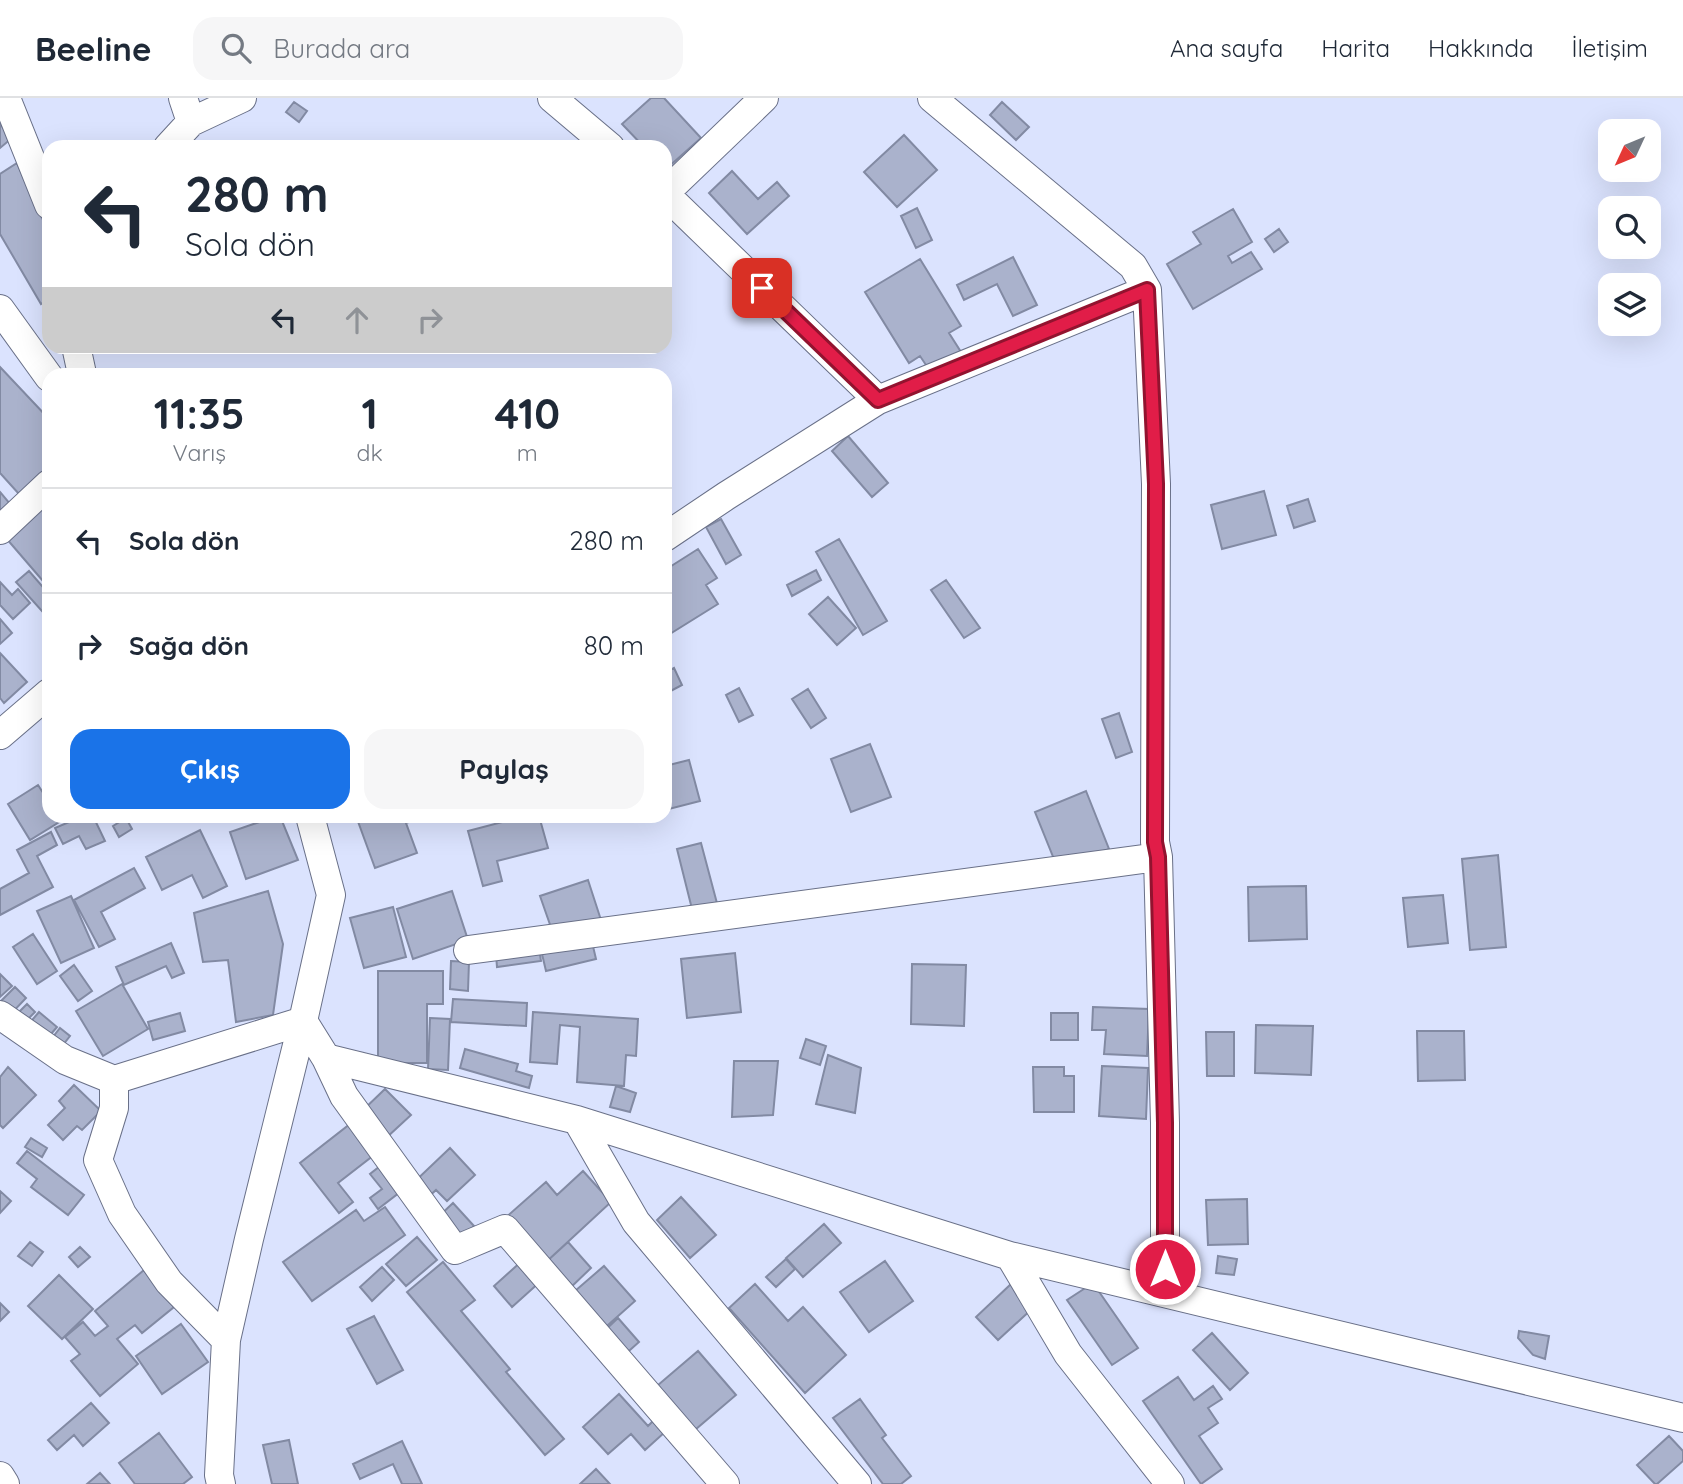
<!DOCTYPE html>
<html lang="tr">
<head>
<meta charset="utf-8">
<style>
  :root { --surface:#fff; --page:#f6f6f7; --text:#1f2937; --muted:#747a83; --line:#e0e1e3; --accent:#1a73e8 }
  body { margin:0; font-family:Quicksand,sans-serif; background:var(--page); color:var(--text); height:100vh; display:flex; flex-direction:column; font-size:26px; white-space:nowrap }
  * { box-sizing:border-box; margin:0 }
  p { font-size:23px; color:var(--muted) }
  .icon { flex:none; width:38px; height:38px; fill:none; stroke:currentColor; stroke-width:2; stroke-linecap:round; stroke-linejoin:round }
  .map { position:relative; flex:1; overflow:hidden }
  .panel { position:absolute; left:42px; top:270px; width:630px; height:455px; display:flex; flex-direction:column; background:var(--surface); border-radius:21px; box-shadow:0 7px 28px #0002 }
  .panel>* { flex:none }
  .hud { position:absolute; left:42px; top:42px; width:630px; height:214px; border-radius:21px; box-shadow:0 7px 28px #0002; background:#fff; color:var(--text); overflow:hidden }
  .needle { width:46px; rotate:226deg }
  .fabs { position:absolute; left:1598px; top:21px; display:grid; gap:14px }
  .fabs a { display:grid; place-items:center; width:63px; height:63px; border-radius:14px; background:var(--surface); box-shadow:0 7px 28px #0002; font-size:35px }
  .pin { position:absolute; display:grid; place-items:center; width:60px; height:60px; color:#fff; margin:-30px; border-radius:14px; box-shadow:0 4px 10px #0006 }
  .me { position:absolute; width:77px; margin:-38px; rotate:0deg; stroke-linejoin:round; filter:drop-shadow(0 0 5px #0008) }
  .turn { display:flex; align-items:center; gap:24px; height:147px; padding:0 28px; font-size:32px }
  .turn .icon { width:91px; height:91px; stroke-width:2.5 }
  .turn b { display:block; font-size:49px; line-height:60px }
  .lanes { display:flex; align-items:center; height:66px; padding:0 28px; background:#0003; justify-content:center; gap:35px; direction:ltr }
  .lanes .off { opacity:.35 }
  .eta { display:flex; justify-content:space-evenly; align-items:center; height:119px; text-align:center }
  .eta b { font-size:42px; font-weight:700; line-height:49px }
  .primary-button { display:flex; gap:14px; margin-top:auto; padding:14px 28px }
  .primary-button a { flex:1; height:80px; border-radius:21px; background:var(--accent); color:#fff; font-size:28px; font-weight:700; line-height:80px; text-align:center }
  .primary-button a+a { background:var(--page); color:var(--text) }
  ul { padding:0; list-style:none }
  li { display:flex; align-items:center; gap:21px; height:105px; padding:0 28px; border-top:2px solid var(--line) }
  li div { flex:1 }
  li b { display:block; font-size:26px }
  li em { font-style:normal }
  header { display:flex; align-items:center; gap:42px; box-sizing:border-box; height:98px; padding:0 35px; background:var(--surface); border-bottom:2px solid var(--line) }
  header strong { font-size:33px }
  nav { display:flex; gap:38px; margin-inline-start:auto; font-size:24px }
  .search { width:490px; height:63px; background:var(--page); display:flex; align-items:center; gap:18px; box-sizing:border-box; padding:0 24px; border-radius:21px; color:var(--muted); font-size:26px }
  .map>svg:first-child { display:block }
  .building { fill:#aab2cc; stroke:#828aa3; stroke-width:2 }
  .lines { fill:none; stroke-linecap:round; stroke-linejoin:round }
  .minor-casing { stroke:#697088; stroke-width:30 }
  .minor { stroke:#fff; stroke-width:28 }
  .route-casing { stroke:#92132f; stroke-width:18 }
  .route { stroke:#e11d48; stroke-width:12 }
</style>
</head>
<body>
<header>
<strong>Beeline</strong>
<div class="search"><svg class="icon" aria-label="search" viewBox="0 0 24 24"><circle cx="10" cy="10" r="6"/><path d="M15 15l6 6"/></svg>Burada ara</div>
<nav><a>Ana sayfa</a><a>Harita</a><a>Hakkında</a><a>İletişim</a></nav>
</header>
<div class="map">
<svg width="1683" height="1386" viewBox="0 0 1683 1386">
  <rect width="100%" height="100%" fill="#dbe3fe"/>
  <path class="building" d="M651,0H664L701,40L665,72V49H644L622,26Z
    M294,4L307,13L299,24L286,14Z
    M1002,4L1029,29L1016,42L990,17Z
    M0,26L12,40L0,50Z
    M904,37L937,72L897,109L864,74Z
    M17,65L49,135V201L41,206L0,136V76Z
    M732,73L758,101L777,84L789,98L747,136L709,95Z
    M917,110L932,142L916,150L901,118Z
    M1233,111L1252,144L1228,158L1232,165L1251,154L1262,171L1193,211L1167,166L1201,146L1193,134Z
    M1279,131L1288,144L1274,154L1265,141Z
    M1013,159L1037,207L1013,218L997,186L964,202L957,187Z
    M920,161L961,228L949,235L961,254L930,273L920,258L909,265L865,194Z
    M0,269L49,321V368L19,396L0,375Z
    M848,338L888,385L872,399L832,353Z
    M1264,393L1276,437L1222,451L1211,407Z
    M0,394L11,407L0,416Z
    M1308,401L1315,423L1294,430L1287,408Z
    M41,410L49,419V490L6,440Z
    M721,421L741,457L726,466L706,429Z
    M839,441L887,523L863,537L816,454Z
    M698,451L717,480L706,487L718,506L665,539V472Z
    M816,472L821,482L792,498L787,487Z
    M29,473L49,496V521L16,484Z
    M946,482L980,530L964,540L931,492Z
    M0,484L12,497L18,491L30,505L13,521L0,507Z
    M828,499L856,530L837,547L809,516Z
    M0,521L12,535L0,546Z
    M0,555L27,584L4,605L0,600Z
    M674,570L682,587L665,596V575Z
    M739,590L753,617L739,624L726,597Z
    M808,591L826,620L811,630L792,601Z
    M1119,615L1132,654L1116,660L1102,621Z
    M870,646L891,699L851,714L831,661Z
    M689,662L700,703L665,712V668Z
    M38,687L49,704V718H58L61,723L30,742L8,706Z
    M1086,693L1109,751L1058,771L1035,714Z
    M83,718H93L105,743L86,751L79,738L63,746L55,730Z
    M277,718H280L298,762L246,781L230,734Z
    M356,718H422V719L406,725L417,755L375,770Z
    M525,718H539L548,750L497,763L502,783L483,788L468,733Z
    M126,720L132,731L119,739L113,728Z
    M200,732L227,788L203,800L192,777L162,792L146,759Z
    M51,734L57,747L37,758L53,789L0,817V791L29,775L17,752Z
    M701,745L718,809L693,815L677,751Z
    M1498,757L1506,849L1470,852L1462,761Z
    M134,770L145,790L101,814L115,841L99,849L74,802Z
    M588,782L601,822L554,838L540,798Z
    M1306,788L1307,841L1249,843L1248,789Z
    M268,793L283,846L273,917L236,924L228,862L203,864L194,815Z
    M452,793L468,842L413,861L397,811Z
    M1443,797L1448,845L1408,849L1403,800Z
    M71,798L94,850L61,865L37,813Z
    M393,809L406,859L364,870L350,820Z
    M33,836L57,873L37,886L13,849Z
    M592,844L596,861L546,873L542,856Z
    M171,845L184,875L172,880L166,868L124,887L116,869Z
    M539,850L541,863L497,869L496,856Z
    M735,855L741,914L687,920L681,861Z
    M451,863L469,864L468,893L450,891Z
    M912,866L966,867L964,928L911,926Z
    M74,867L92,893L78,903L60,878Z
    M378,873H443V906H427V965H378Z
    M0,876L12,888L0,899Z
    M122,886L148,931L103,958L76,913Z
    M15,889L26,900L9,918L0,904Z
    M453,901L527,905L526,928L451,924Z
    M27,906L35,914L21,928L13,920Z
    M1093,909L1149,911L1147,958L1104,956L1106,932H1092Z
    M39,914L57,929L45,943L27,928Z
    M533,914L638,921L636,958L626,957L624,988L577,984L580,929L560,927L557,966L530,964Z
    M180,915L185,933L153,942L148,924Z
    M1051,915H1078V942H1051Z
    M430,920L450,921L448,972L428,971Z
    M1256,927L1313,928L1311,977L1255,975Z
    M60,930L70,938L59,952L49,944Z
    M1417,933H1464L1465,982L1418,983Z
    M1206,934H1234V978H1207Z
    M806,941L826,948L820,967L800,960Z
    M465,951L518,966L516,973L532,978L529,990L460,970Z
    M828,957L861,970L855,1015L816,1006Z
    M734,963H778L773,1017L732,1019Z
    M1102,968L1148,970L1146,1021L1099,1018Z
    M8,969L36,997L3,1030L0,1027V979Z
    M1033,969H1064V978H1074V1014H1034Z
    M74,987L101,1013L82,1032L77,1028L63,1042L48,1027L65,1010L59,1003Z
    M616,988L636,995L630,1014L610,1009Z
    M385,991L411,1017L386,1040L361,1014Z
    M350,1026L374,1057L338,1085L353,1104L339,1115L300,1065Z
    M31,1040L47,1050L42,1059L25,1049Z
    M450,1050L475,1077L447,1103L436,1092L424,1103L410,1088Z
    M27,1053L84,1097L68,1117L31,1089L37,1081L17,1065Z
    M384,1065L404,1091L378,1111L370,1100L382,1091L370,1076Z
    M583,1073L611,1104L545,1165L504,1121L546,1084L557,1097Z
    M0,1093L11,1103L0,1115Z
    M681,1099L716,1137L690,1160L657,1122Z
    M1247,1101L1248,1146L1208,1147L1206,1102Z
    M453,1105L474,1128L457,1144L436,1121Z
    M385,1109L405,1137L312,1203L283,1164L356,1112L364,1123Z
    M824,1126L841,1145L803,1179L786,1160Z
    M417,1139L437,1162L406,1188L386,1166Z
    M30,1144L43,1154L32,1168L18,1158Z
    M568,1144L591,1170L569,1191L545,1165Z
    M80,1149L90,1159L78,1169L69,1159Z
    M1218,1158L1237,1161L1234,1177L1216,1175Z
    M786,1161L795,1171L776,1189L766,1179Z
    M523,1162L541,1183L512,1209L494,1188Z
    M885,1163L913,1203L869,1234L840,1194Z
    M443,1164L475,1202L461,1213L510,1271L506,1274L564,1341L545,1357L407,1194Z
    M604,1168L635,1203L599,1235L568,1199Z
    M382,1169L394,1182L372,1203L360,1189Z
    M144,1172L174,1209L142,1235L135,1227L117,1241L138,1266L100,1298L71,1263L80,1256L65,1239L83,1224L95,1238L108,1228L95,1213Z
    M59,1177L93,1211L62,1241L28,1208Z
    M1093,1185L1138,1250L1112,1267L1067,1202Z
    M755,1186L788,1223L803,1209L846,1257L805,1295L729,1210Z
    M1011,1186L1033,1210L998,1242L976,1219Z
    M0,1205L9,1214L0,1223Z
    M374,1218L403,1272L377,1286L347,1231Z
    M618,1220L639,1244L621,1260L600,1237Z
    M181,1226L208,1264L162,1296L136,1258Z
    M1519,1233L1549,1238L1545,1261L1533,1257L1518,1240Z
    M1212,1235L1248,1275L1230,1292L1193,1252Z
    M698,1253L736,1297L689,1337L651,1293Z
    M1178,1279L1194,1302L1213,1288L1222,1301L1208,1310L1218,1325L1199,1338L1222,1371L1201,1386L1143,1303Z
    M619,1296L648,1328L654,1322L665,1334L645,1352L631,1336L608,1356L583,1329Z
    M860,1301L886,1337L882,1340L911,1378L901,1386H883L833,1320Z
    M91,1305L109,1325L83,1348L74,1337L57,1352L48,1342Z
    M159,1335L192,1379L183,1386H135L119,1365Z
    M1669,1338L1683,1353V1363L1657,1386H1655L1637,1367Z
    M289,1342L298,1386H272L263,1347Z
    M402,1343L422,1386H402L393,1366L360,1381L353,1366Z
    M596,1371L610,1386H580Z
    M100,1375L110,1386H87Z"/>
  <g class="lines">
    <defs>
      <path id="minor" d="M6,0L49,107
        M183,0L191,24
        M552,0L610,49
        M932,0L1133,168L1147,192L1156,386L1155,744L1158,759L1165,1025V1195
        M168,49L191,24L242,0
        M665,95L764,0
        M665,96L878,302
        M0,211L49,279
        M76,248L82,276
        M0,432L49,386
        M665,439L726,398L878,302L1147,192
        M0,637L49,595
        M468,852L1158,759
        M0,917L65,962L114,982L303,923L326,960L577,1022L1010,1158L1683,1320
        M326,960L344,998L455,1152L505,1131L725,1386
        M114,982V1010L98,1062L122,1116L169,1184L226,1242
        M577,1022L636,1124L857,1386
        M1010,1158L1068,1256L1170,1386
        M0,1378L5,1386
        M221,1386L219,1377L226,1242L249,1141L303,923L331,797L310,718"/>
    </defs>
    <use href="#minor" class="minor-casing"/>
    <use href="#minor" class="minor"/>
  </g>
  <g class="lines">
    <defs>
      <path id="route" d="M762,190L878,302L1147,192L1156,386L1155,744L1158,759L1165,1025V1171"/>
    </defs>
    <use href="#route" class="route-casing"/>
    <use href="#route" class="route"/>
  </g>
</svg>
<div class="fabs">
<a><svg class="needle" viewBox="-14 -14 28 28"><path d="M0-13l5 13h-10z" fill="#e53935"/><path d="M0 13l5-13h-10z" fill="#747a83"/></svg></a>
<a><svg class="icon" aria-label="search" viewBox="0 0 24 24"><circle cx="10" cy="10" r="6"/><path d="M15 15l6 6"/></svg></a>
<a><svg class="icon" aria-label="layers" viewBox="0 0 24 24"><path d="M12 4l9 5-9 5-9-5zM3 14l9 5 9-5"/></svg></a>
</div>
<div class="pin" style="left:762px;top:190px;background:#d93025"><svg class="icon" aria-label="arrive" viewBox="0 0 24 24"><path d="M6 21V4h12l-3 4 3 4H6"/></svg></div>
<svg class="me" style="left:1165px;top:1171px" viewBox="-20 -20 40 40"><circle r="17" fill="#e11d48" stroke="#fff" stroke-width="3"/><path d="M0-11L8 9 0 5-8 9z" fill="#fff"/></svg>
<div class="hud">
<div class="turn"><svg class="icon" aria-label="left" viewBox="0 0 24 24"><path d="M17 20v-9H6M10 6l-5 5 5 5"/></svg><div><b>280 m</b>Sola dön</div></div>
<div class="lanes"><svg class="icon" aria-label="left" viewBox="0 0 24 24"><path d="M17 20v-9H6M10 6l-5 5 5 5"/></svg><svg class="icon off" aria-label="ahead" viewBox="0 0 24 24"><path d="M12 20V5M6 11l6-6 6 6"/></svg><svg class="icon off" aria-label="right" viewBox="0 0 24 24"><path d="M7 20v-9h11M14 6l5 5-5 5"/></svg></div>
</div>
<section class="panel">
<div class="eta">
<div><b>11:35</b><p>Varış</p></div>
<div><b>1</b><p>dk</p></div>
<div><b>410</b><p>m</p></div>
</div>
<ul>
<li><svg class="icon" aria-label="left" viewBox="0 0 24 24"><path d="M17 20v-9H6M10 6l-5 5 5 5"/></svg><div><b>Sola dön</b></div><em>280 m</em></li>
<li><svg class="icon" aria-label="right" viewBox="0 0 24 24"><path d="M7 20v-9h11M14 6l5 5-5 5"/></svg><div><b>Sağa dön</b></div><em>80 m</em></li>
</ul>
<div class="primary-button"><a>Çıkış</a><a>Paylaş</a></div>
</section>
</div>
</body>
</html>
